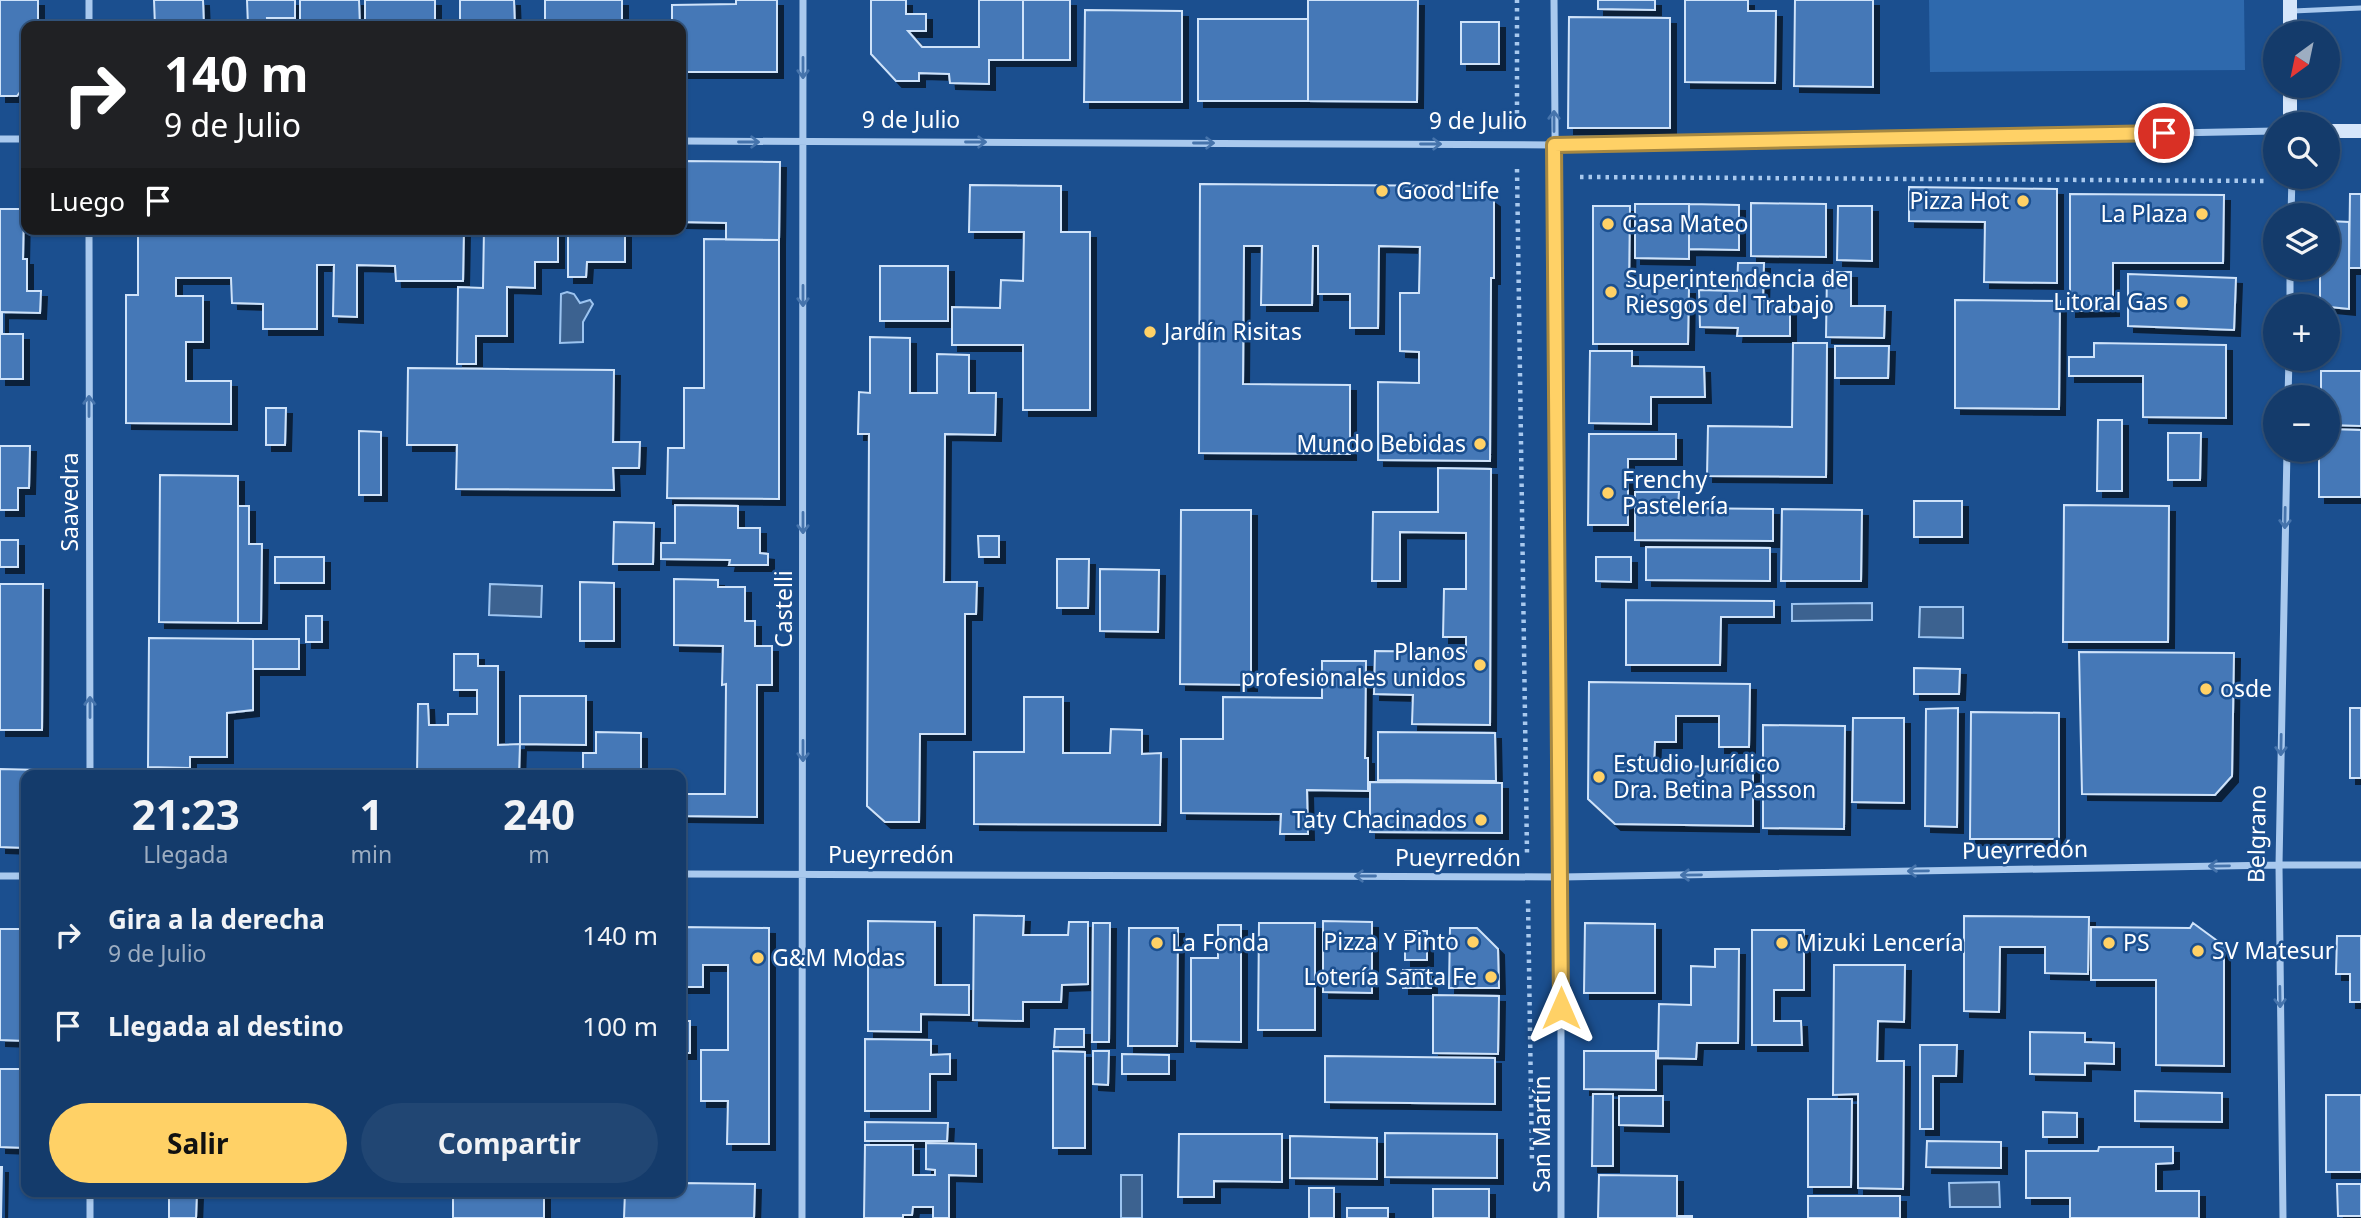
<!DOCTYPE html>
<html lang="es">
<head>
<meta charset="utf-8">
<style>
  :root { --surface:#143b6b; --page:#214673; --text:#f1f3f6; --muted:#9dadc1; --line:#33557e; --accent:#ffd166 }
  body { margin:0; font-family:"Noto Sans",sans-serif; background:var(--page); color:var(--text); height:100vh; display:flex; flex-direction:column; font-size:26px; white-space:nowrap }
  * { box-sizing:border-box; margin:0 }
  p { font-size:23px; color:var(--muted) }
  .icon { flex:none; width:38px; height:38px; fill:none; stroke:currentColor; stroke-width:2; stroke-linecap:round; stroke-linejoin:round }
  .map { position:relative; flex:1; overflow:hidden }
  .sheet { position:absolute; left:21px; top:770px; width:665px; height:427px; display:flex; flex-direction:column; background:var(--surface); border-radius:14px; box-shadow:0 2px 5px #0004,0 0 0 2px var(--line) }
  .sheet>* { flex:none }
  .hud { position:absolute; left:21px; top:21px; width:665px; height:214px; border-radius:14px; box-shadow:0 2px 5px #0004,0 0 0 2px var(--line); background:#202124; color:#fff; overflow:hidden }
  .needle { width:46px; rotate:213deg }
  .tools { position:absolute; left:2263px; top:21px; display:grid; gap:14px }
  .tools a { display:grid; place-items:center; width:77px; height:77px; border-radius:50%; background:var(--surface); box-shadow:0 2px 5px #0004,0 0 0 2px var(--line); font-size:35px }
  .pin { position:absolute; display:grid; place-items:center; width:60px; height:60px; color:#fff; margin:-30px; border:4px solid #fff; border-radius:50%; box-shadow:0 2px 7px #0007 }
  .me { position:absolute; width:77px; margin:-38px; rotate:0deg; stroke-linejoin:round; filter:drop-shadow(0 0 5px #0008) }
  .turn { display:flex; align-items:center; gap:24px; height:147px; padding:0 28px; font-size:32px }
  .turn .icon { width:91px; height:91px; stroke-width:2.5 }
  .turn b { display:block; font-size:49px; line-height:60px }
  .then { display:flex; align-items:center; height:66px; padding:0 28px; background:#0003; gap:14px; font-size:26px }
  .eta { display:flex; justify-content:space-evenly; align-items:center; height:119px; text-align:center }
  .eta b { font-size:42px; font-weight:700; line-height:49px }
  .cta { display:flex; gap:14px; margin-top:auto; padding:14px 28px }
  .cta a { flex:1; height:80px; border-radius:42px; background:var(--accent); color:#111; font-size:28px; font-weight:700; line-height:80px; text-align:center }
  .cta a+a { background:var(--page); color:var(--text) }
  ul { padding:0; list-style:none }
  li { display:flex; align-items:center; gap:21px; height:91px; padding:0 28px }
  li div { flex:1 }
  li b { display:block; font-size:26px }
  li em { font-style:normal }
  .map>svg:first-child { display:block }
  .green { fill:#2e69ad }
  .water { fill:#3c6290; stroke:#9cc4f0; stroke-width:2 }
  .building { fill:#4478b7; stroke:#cfe3fa; stroke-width:2; filter:url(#shadow) }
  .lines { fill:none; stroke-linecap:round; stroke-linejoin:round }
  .path { stroke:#a9c9ee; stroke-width:4.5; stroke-dasharray:3.5 5; stroke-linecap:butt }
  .service { stroke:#a9c9ee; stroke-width:5 }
  .minor { stroke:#a9c9ee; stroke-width:7 }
  .secondary { stroke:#d6e6fa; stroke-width:14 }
  .oneway { stroke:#4674ac }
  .route-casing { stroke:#a68842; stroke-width:18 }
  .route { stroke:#ffd166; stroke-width:12 }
  .poi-dot { fill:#ffd166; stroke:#1b4f8f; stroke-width:2.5 }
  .labels { text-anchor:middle; stroke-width:5; stroke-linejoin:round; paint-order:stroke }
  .street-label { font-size:23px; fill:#fff; stroke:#1b4f8f }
  .poi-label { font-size:23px; fill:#fff; stroke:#1b4f8f; text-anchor:start }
</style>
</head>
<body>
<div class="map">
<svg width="2361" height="1218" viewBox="0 0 2361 1218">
  <defs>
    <filter id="shadow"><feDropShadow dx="6" dy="6" stdDeviation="0" flood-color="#0009"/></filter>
  </defs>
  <rect width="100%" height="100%" fill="#1b4f8f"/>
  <path class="green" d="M1929,0H2244L2245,70L1930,72Z"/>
  <path class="water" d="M567,292L574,294L580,303L590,300L593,304L583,322V342L560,343L561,294Z
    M490,584L542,586L541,617L489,615Z
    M1872,603V620L1792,621V604Z
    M1920,607H1963V638L1919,637Z
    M1121,1175H1142V1218H1121Z
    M1999,1182L2000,1207H1950L1949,1183Z"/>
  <path class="building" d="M0,0H38V26H26V84L17,96H0Z
    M154,0H203L204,26H155Z
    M247,0H295V18H267L268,26H248Z
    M300,0H359L360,26H300Z
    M365,0H435V26H365Z
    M460,0H514L515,26H460Z
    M545,0H622V26H545Z
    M736,0H777V72H681V26H672V5L736,4Z
    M871,0H906V14H926V31H908L922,47H979V0H1023V60H989V84L950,83L949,74L919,73V81H896L871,54Z
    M1023,0H1070V60H1023Z
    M1308,0H1418L1417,102L1308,101Z
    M1598,0H1655V10L1598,9Z
    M1685,0H1748V11H1776L1775,83L1685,82Z
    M1795,0H1873V87L1794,86Z
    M1085,10L1182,11V102H1084Z
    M1569,17L1670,18V128H1568Z
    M1198,19H1308V101H1198Z
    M1461,22H1499V64H1461Z
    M681,161L780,162L779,240H726V223L681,222Z
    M1200,184L1472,186L1494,201V278H1491L1490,461L1378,460V382L1419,383V352L1400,351V293H1419L1420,247L1379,246L1378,328H1350V294H1318V246H1313L1312,305H1261L1262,246H1244L1243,384L1350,385V454L1199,453Z
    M970,185L1061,186V232H1090V410H1023V345H952V307L1000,308L1001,280L1023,281L1024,232H969Z
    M1909,187L2057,189V283L1984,282L1985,222L1909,221Z
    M2070,194L2224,195L2223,263H2113V310L2070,311Z
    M2350,194H2361V268H2349Z
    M1751,203L1826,204V257L1751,256Z
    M1635,204H1689V259L1635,258Z
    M1689,204L1739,205V250L1689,249Z
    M1593,206H1630L1629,288H1689L1688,344H1593Z
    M1838,206H1872V261L1837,260Z
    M0,209H24L23,259H27V291H41L40,313L2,312V334H23V379H0Z
    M2328,221L2349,222V309L2320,306V268H2328Z
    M138,229H464L463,281H396L395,266L357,265V317L333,316L334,265H317V329H263V304L232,303L231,278H176V296H203V342H186V381H231V424L126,423V295H138Z
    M484,229H558V262H535V288L507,287V336H476V364H457L458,287L483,288Z
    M568,229H625V262H587L586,277H568Z
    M704,239L779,240V499L667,498L668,448H684V388H704Z
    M1738,263H1764L1763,300L1790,301V336H1737L1738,328L1700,327L1699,290L1737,291Z
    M880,266H948V321H880Z
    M1827,272H1851V306H1885L1884,338L1826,337Z
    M2128,274L2236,278L2234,330L2128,326Z
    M1955,300L2060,301L2059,409L1955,408Z
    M870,337L910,338V393H937V354L969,355V393H996L995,435L945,434L944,582H977L976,614H965V734H920L919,822H885L867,806L869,434H858L859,392L870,393Z
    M1793,343H1827L1826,477L1707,476L1708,426L1792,427Z
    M2094,343L2226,345V418L2143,417V376H2069V357H2094Z
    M1835,346H1889L1888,378H1835Z
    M1590,351H1632V366L1704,367L1705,397H1651V424L1589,423Z
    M408,368L614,370L613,442H640L639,468H613L614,490L456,489L457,445H407Z
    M2321,371H2361V426L2328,425V397H2321Z
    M266,408H286L285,445H266Z
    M2098,420H2122V491H2097Z
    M2328,429L2361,430V497H2319V450H2328Z
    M359,431L381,432V495H359Z
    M2168,433H2201L2200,480H2168Z
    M1589,434H1676V459H1628V525H1588Z
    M0,446H30L29,488H18V510H0Z
    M1438,468L1491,469L1490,725L1412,724L1413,695L1374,694L1375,651L1466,652V637H1443L1444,589H1466V533L1400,532V581H1372L1373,512H1438Z
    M160,475L238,476V623L159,622Z
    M1635,492H1679L1678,508L1773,509V541L1635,540Z
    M1914,501H1962V537H1914Z
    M675,505L738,506V528H760V553L768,554V565H729L730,560L661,559V543H675Z
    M2064,505L2169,506L2168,642H2063Z
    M238,506H249V544H262L261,623H238Z
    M1782,509L1862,510L1861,581H1781Z
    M1181,510H1251V685L1180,684Z
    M614,522L654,523L653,564H613Z
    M978,536H999V557H979Z
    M0,540H18V567H0Z
    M1646,547L1770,548V581L1646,580Z
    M275,557H324V583H275Z
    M1596,557H1631V582L1596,581Z
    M1057,559H1089L1088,608H1057Z
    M1100,569L1159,570L1158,632L1100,631Z
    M674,579L718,580V587H745V621H755V646H772V685H757V817L681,816V794H725L726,684L722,685L723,646L674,645Z
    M580,582L614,583V641H580Z
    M0,584H43L42,730H0Z
    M1626,600L1774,601V617H1721L1720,665H1626Z
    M306,616H322V642H306Z
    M149,638L253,639V710L227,713V757H190V768L148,767Z
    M253,639H299V669H253Z
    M2079,652L2234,653L2232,776L2215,795L2082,794Z
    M454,654H478V666H498V745L520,744L519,775H417L418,704H428L429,725H448V714H477V690H454Z
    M1322,661H1366L1365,758H1368V791L1307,790L1308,834H1280L1281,814L1181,813V739H1223V697L1322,698Z
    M1914,668L1960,669L1959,694H1914Z
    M1589,682L1750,684L1749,747H1719V716H1676V742H1655L1654,766L1753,767V826L1615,824L1588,799Z
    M520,696H586V745L520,744Z
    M1024,697H1063V753H1110L1111,729L1142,730V754L1161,753L1160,825L974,824V752H1024Z
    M1958,708L1957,827L1925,826L1926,709Z
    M2350,708H2361V778H2350Z
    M1971,712L2059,713V839H1970Z
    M1853,718H1904V803L1852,802Z
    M1763,725L1845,726L1844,829L1763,828Z
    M596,732L641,733V775H583V753H596Z
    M1378,732L1495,733L1496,781L1378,780Z
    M0,769L40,770V775H26V848L0,847Z
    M132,769H192V775H132Z
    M350,769H398V775H350Z
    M1370,782L1502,783V833L1370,832Z
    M974,915L1024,916L1023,935H1068L1069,922H1088V984L1062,985L1061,1002H1023V1021L973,1020Z
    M1964,916L2089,917L2088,974L2045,973V947H2000L1999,1012L1964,1011Z
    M868,921L935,922V985H969V1015L921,1014V1032L868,1031Z
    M1323,921L1372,922V993L1323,992Z
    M1093,923H1110L1109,1042H1092Z
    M1259,923H1315V1030H1258Z
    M1585,923L1655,924V993H1584Z
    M2193,923L2227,948L2224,952V1066L2156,1065V980H2091V927L2190,928Z
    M1218,925H1241V1042L1191,1041V958H1218Z
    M681,927L769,928V1144H727L728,1101H701V1050H728V965H703V987H681Z
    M1129,928H1178L1177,1046H1128Z
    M1450,928H1477L1498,949L1499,988H1449Z
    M0,929H21L26,934V1041L0,1040Z
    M1752,930H1804V990H1774V1021H1801L1802,1045H1752Z
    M1405,931H1427V960H1405Z
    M2337,936H2361V1002H2350V974H2336Z
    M1715,949H1739L1738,1043H1697L1696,1059L1658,1058L1659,1004L1691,1005V966L1715,967Z
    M1834,965H1905L1904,1022L1878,1021L1877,1061H1904L1903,1189L1858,1188V1094L1833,1095Z
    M1403,970H1431V988H1403Z
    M1433,995L1499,996L1498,1054L1433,1053Z
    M681,1021H690V1053H681Z
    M1055,1029H1084V1047H1054Z
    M2030,1032L2085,1033V1042L2114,1043V1064L2085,1063V1075L2030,1074Z
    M865,1039L931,1040V1055L950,1054V1074H930V1111H865Z
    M1920,1045H1957L1956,1076H1933V1129H1920Z
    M1053,1051L1085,1052V1148H1053Z
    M1093,1051H1109L1108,1085L1093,1084Z
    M1584,1051H1656V1090L1584,1089Z
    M1122,1054L1169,1055V1074H1122Z
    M1325,1056L1495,1058V1104L1325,1102Z
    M0,1069H26V1148L0,1147Z
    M2135,1091L2222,1093V1122L2135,1121Z
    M1593,1094H1613V1166H1592Z
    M2326,1095H2361V1172H2326Z
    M1619,1096H1663V1126L1619,1125Z
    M1808,1099H1852L1851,1187H1808Z
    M2043,1112L2077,1113V1137H2043Z
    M865,1122L948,1123L947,1141H865Z
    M1385,1133L1497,1134V1178L1385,1177Z
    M1179,1134H1282V1182L1214,1181V1197H1178Z
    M1290,1136L1377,1138V1179L1290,1178Z
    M1927,1141L2001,1142V1168L1926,1167Z
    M926,1143L976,1144V1176L949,1175V1218H933V1207H913L912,1215H903V1218H864L865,1145H913V1175H935V1170L926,1169Z
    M2099,1147H2173V1163L2156,1164V1191H2199V1218H2070V1198H2026V1151H2098Z
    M0,1167H2L1,1218H0Z
    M1599,1175L1677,1176V1216H1692V1218H1598Z
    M681,1183L755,1184L754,1218H624L625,1192H681Z
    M2337,1184H2361V1216H2338Z
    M1309,1188H1334V1218H1309Z
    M1433,1189H1489V1218H1433Z
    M169,1192H197L196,1218H169Z
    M453,1192H544V1218H453Z
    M1808,1196H1900V1218H1808Z
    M1347,1208H1388V1218H1347Z"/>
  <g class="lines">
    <path class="path" d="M1517,122V0
      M1517,169L1527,853
      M1580,177L2268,181
      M1528,900L1532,1161"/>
    <path class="service" d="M2293,11L2361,8"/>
    <path class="minor" d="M1554,0L1561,877V1218
      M89,26V0
      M0,139H26
      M681,141L1554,145L2275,131
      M2291,215L2292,177
      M89,229L90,775
      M2290,306V268
      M2288,397L2289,359
      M681,874L1561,877L2279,865H2361
      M0,876H26
      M90,1192V1218
      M802,1218L803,0
      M2283,1218L2279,865L2287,450"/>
    <path class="secondary" d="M2290,0V33
      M2290,86V124
      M2328,131H2361"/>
  </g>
  <defs><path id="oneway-shaft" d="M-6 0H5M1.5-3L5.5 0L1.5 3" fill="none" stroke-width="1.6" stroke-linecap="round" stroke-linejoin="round" transform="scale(1.75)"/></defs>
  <g class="oneway">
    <use href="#oneway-shaft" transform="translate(803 68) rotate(90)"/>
    <use href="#oneway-shaft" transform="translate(1554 121) rotate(-90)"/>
    <use href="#oneway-shaft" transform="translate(749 142)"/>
    <use href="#oneway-shaft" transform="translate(976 142)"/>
    <use href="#oneway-shaft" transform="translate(1204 143)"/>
    <use href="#oneway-shaft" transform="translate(1431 144)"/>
    <use href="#oneway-shaft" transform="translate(803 296) rotate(90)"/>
    <use href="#oneway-shaft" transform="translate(89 406) rotate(-90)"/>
    <use href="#oneway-shaft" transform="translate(2285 518) rotate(91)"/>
    <use href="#oneway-shaft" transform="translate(803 523) rotate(90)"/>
    <use href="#oneway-shaft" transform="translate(90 707) rotate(-90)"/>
    <use href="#oneway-shaft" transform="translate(2281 745) rotate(91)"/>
    <use href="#oneway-shaft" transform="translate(803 751) rotate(90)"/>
    <use href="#oneway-shaft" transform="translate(2219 866) rotate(179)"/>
    <use href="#oneway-shaft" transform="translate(1918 871) rotate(179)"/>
    <use href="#oneway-shaft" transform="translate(1691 875) rotate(179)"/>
    <use href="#oneway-shaft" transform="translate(1365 876) rotate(-180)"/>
    <use href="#oneway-shaft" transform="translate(2280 997) rotate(89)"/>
  </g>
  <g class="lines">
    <defs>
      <path id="route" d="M1561,1008L1554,145L2164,133"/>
    </defs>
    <use href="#route" class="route-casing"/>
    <use href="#route" class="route"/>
  </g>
  <g class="poi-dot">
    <circle cx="1382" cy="191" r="7"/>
    <circle cx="2023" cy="201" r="7"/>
    <circle cx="2202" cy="214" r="7"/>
    <circle cx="1608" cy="224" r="7"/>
    <circle cx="1611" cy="292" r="7"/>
    <circle cx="2182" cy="302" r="7"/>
    <circle cx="1150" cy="332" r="7"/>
    <circle cx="1480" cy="444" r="7"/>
    <circle cx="1608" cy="493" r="7"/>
    <circle cx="1480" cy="665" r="7"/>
    <circle cx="2206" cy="689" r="7"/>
    <circle cx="1599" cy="777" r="7"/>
    <circle cx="1481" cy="820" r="7"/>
    <circle cx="1473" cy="942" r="7"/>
    <circle cx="1157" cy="943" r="7"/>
    <circle cx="1782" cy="943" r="7"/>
    <circle cx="2109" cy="943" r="7"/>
    <circle cx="2198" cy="951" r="7"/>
    <circle cx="758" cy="958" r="7"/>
    <circle cx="1491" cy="977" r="7"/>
  </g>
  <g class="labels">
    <g class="street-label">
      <text x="911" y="128">9 de Julio</text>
      <text x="1478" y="129">9 de Julio</text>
      <text transform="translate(70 502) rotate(-90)" y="8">Saavedra</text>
      <text transform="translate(784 609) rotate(-90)" y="8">Castelli</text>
      <text transform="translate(2257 834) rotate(-89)" y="8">Belgrano</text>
      <text transform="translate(2025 850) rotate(-1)" y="8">Pueyrredón</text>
      <text x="891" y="863">Pueyrredón</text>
      <text x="1458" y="866">Pueyrredón</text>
      <text transform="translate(1542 1134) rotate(-90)" y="8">San Martín</text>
    </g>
    <g class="poi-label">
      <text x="1396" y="199">Good Life</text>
      <text x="2009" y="209" text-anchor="end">Pizza Hot</text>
      <text x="2188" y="222" text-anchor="end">La Plaza</text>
      <text x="1622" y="232">Casa Mateo</text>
      <text x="1625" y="287">Superintendencia de<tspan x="1625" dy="26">Riesgos del Trabajo</tspan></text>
      <text x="2168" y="310" text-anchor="end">Litoral Gas</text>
      <text x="1164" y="340">Jardín Risitas</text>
      <text x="1466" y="452" text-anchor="end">Mundo Bebidas</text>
      <text x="1622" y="488">Frenchy<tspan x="1622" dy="26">Pastelería</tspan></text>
      <text x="1466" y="660" text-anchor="end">Planos<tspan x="1466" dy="26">profesionales unidos</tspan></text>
      <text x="2220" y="697">osde</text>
      <text x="1613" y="772">Estudio Jurídico<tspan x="1613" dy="26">Dra. Betina Passon</tspan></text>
      <text x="1467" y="828" text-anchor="end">Taty Chacinados</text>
      <text x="1459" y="950" text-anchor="end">Pizza Y Pinto</text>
      <text x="1171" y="951">La Fonda</text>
      <text x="1796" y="951">Mizuki Lencería</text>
      <text x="2123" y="951">PS</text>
      <text x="2212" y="959">SV Matesur</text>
      <text x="772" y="966">G&amp;M Modas</text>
      <text x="1477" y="985" text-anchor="end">Lotería Santa Fe</text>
    </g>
  </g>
</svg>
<div class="tools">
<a><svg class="needle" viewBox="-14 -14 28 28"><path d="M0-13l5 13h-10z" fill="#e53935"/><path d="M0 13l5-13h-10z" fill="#9dadc1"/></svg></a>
<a><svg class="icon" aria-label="search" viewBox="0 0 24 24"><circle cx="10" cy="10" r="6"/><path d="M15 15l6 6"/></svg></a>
<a><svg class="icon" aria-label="layers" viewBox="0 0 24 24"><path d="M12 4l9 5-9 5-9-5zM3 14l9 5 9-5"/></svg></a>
<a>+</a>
<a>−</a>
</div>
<div class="pin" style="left:2164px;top:133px;background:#d93025"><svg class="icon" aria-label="arrive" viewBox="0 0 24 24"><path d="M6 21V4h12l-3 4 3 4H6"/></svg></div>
<svg class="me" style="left:1561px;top:1008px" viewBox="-20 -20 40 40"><path d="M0-17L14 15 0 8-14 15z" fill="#ffd166" stroke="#fff" stroke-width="4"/></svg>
<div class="hud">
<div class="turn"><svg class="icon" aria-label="right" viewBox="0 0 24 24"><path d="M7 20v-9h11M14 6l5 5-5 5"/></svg><div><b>140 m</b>9 de Julio</div></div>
<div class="then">Luego<svg class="icon" aria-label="arrive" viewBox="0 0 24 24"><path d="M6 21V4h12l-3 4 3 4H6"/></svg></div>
</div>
<section class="sheet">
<div class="eta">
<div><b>21:23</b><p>Llegada</p></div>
<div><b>1</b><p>min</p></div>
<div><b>240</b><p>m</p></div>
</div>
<ul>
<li><svg class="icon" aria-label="right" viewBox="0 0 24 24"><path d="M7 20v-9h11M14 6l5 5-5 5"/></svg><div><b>Gira a la derecha</b><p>9 de Julio</p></div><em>140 m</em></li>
<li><svg class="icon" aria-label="arrive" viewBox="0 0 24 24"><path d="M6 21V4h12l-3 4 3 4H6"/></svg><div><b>Llegada al destino</b></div><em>100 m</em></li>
</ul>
<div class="cta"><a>Salir</a><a>Compartir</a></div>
</section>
</div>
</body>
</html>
